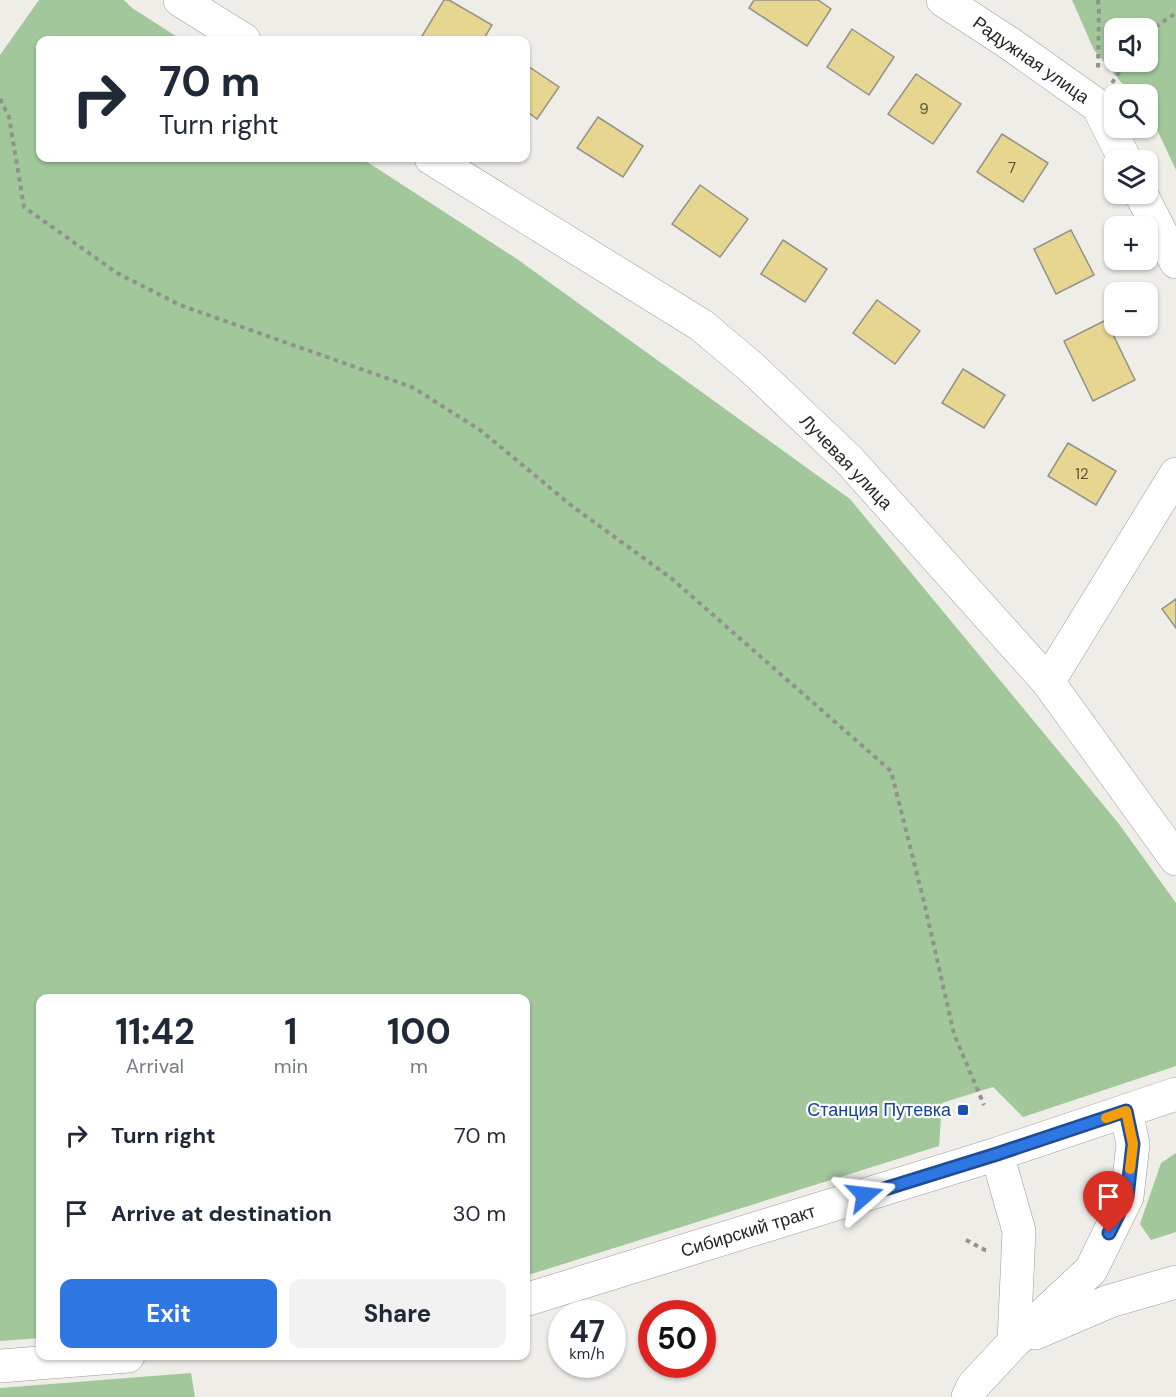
<!DOCTYPE html>
<html lang="en">
<head>
<meta charset="utf-8">
<style>
  :root { --surface:#fff; --page:#f2f2f3; --text:#1f2937; --muted:#747a83; --accent:#2e77e3 }
  body { margin:0; font-family:"DM Sans",sans-serif; background:var(--page); color:var(--text); height:100vh; display:flex; flex-direction:column; font-size:22px; white-space:nowrap }
  * { box-sizing:border-box; margin:0 }
  p { font-size:20px; color:var(--muted) }
  .icon { flex:none; width:33px; height:33px; fill:none; stroke:currentColor; stroke-width:2; stroke-linecap:round; stroke-linejoin:round }
  .map { position:relative; flex:1; overflow:hidden }
  .sheet { position:absolute; left:36px; top:994px; width:494px; height:366px; display:flex; flex-direction:column; background:var(--surface); border-radius:12px; box-shadow:0 2px 4px #0004 }
  .sheet>* { flex:none }
  .banner { position:absolute; left:36px; top:36px; width:494px; height:126px; border-radius:12px; box-shadow:0 2px 4px #0004; background:#fff; color:var(--text); overflow:hidden }
  .controls { position:absolute; left:1104px; top:18px; display:grid; gap:12px }
  .controls a { display:grid; place-items:center; width:54px; height:54px; border-radius:12px; background:var(--surface); box-shadow:0 2px 4px #0004; font-size:30px }
  .speed { position:absolute; left:548px; top:1300px; display:flex; gap:12px; font-size:30px; font-weight:700; text-align:center }
  .speed>* { display:grid; place-content:center; width:78px; height:78px; border-radius:50%; background:var(--surface); box-shadow:0 2px 4px #0004; line-height:1 }
  .speed small { font-size:15px; font-weight:400 }
  .speed .limit { border:9px solid #d22; background:#fff; color:#111 }
  .pin { position:absolute; display:grid; place-items:center; width:51px; height:51px; color:#fff; margin:-62px -26px; border-radius:50% 50% 50% 0; rotate:-45deg; box-shadow:0 0 6px #0007 }
  .pin .icon { rotate:45deg }
  .me { position:absolute; width:66px; margin:-33px; rotate:73deg; stroke-linejoin:round; filter:drop-shadow(0 0 4px #0008) }
  .turn { display:flex; align-items:center; gap:21px; height:126px; padding:0 24px; font-size:27px }
  .turn .icon { width:78px; height:78px; stroke-width:2.5 }
  .turn b { display:block; font-size:42px; line-height:51px }
  .eta { display:flex; justify-content:space-evenly; align-items:center; height:102px; text-align:center }
  .eta b { font-size:36px; font-weight:700; line-height:42px }
  .primary-button { display:flex; gap:12px; margin-top:auto; padding:12px 24px }
  .primary-button a { flex:1; height:69px; border-radius:12px; background:var(--accent); color:#fff; font-size:24px; font-weight:700; line-height:69px; text-align:center }
  .primary-button a+a { background:var(--page); color:var(--text) }
  ul { padding:0; list-style:none }
  li { display:flex; align-items:center; gap:18px; height:78px; padding:0 24px }
  li div { flex:1 }
  li b { display:block; font-size:22px }
  li em { font-style:normal }
  .map>svg:first-child { display:block }
  .green { fill:#a1c79b; fill-rule:evenodd }
  .building { fill:#e7d68f; stroke:#92918c; stroke-width:1.5 }
  .lines { fill:none; stroke-linecap:round; stroke-linejoin:round }
  .minor-casing { stroke:#9c9b96; stroke-width:34 }
  .major-casing { stroke:#9c9b96; stroke-width:34 }
  .path { stroke:#92918e; stroke-width:4; stroke-dasharray:4.5 4.5; stroke-linecap:butt }
  .minor { stroke:#fff; stroke-width:33 }
  .major { stroke:#fff; stroke-width:33 }
  .route-casing { stroke:#1e4d94; stroke-width:15 }
  .route { stroke:#2e77e3; stroke-width:10 }
  .slow { stroke:#f59e0b; stroke-width:10 }
  .transit-dot { fill:#1a4fb4; stroke:#fff; stroke-width:2 }
  .labels { text-anchor:middle; stroke-width:4.5; stroke-linejoin:round; paint-order:stroke }
  .number-label { font-size:15px; fill:#56513e }
  .street-label { font-size:18px; fill:#252523; stroke:#fff }
  .transit-label { font-size:18px; fill:#164399; stroke:#fff; text-anchor:end }
</style>
</head>
<body>
<div class="map">
<svg width="1176" height="1397" viewBox="0 0 1176 1397">
  <rect width="100%" height="100%" fill="#eeede8"/>
  <path class="green" d="M39,0H124L132,8L182,40H40V158H361L517,259L850,499L1119,824L1176,903V1066L1023,1117L993,1087L942,1103L939,1146L525,1276V999H40V1338L0,1341V55Z
    M1072,0H1176V170L1152,119L1148,114V94H1131L1094,50ZM1114,28H1148V62H1114Z
    M1176,1153V1232L1151,1240L1140,1224L1161,1163Z
    M191,1373L195,1397H0V1388Z"/>
  <path class="building" d="M444,0H449L492,25L483,40H429L422,36Z
    M754,0H818L831,9L807,46L749,8Z
    M852,29L894,57L869,95L827,67Z
    M525,64L559,87L537,119L525,110Z
    M916,74L961,104L933,144L888,114Z
    M598,117L643,146L623,177L577,148Z
    M1002,134L1048,163L1023,202L977,172Z
    M700,185L748,219L720,257L672,224Z
    M1071,230L1094,275L1056,294L1034,249Z
    M783,240L827,269L805,302L761,274Z
    M877,300L920,331L895,364L853,333Z
    M1106,320L1135,380L1093,401L1064,341Z
    M963,369L1005,395L984,428L942,403Z
    M1068,443L1116,471L1096,505L1048,476Z
    M1176,599V628L1162,609Z"/>
  <g class="lines">
    <defs>
      <path id="minor" d="M180,0L244,40
        M943,0L1009,43L1098,106L1125,160
        M431,158L701,325L751,367L849,460L1048,682L1176,859
        M1141,194L1176,262
        M1048,682L1176,474
        M1035,1333L1110,1301L1176,1282
        M1014,1342L1091,1270L1127,1197L1133,1144L1126,1111
        M968,1397L973,1386L1014,1342L1019,1231L997,1154"/>
      <path id="major" d="M525,1300L997,1154L1176,1094
        M0,1366L128,1356"/>
    </defs>
    <use href="#minor" class="minor-casing"/>
    <use href="#major" class="major-casing"/>
    <path class="path" d="M1098,0L1099,9L1098,71
      M1148,32L1176,13
      M1112,83L1126,62
      M0,99L9,117L24,207L117,273L180,305L412,387L480,430L572,506L671,578L891,771L924,902L954,1034L984,1105
      M966,1240L985,1250L990,1251"/>
    <use href="#minor" class="minor"/>
    <use href="#major" class="major"/>
  </g>
  <g class="lines">
    <defs>
      <path id="route" d="M865,1195L997,1154L1126,1111L1133,1144L1127,1197L1109,1233"/>
    </defs>
    <use href="#route" class="route-casing"/>
    <use href="#route" class="route"/>
    <path class="slow" d="M1106,1118L1126,1111L1133,1144L1130,1169"/>
  </g>
  <rect class="transit-dot" x="957" y="1104" width="12" height="12" rx="3"/>
  <g class="labels">
    <g class="number-label">
      <text x="924" y="114">9</text>
      <text x="1012" y="173">7</text>
      <text x="1082" y="479">12</text>
    </g>
    <g class="street-label">
      <text transform="translate(1031 60) rotate(35)" y="6">Радужная улица</text>
      <text transform="translate(846 462) rotate(46)" y="6">Лучевая улица</text>
      <text transform="translate(748 1231) rotate(-17)" y="6">Сибирский тракт</text>
    </g>
    <g class="transit-label">
      <text x="951" y="1116">Станция Путевка</text>
    </g>
  </g>
</svg>
<div class="controls">
<a><svg class="icon" aria-label="sound" viewBox="0 0 24 24"><path d="M4 9h4l5-4v14l-5-4H4zM17 9q2 3 0 6"/></svg></a>
<a><svg class="icon" aria-label="search" viewBox="0 0 24 24"><circle cx="10" cy="10" r="6"/><path d="M15 15l6 6"/></svg></a>
<a><svg class="icon" aria-label="layers" viewBox="0 0 24 24"><path d="M12 4l9 5-9 5-9-5zM3 14l9 5 9-5"/></svg></a>
<a>+</a>
<a>−</a>
</div>
<div class="speed"><div>47<small>km/h</small></div><div class="limit">50</div></div>
<div class="pin" style="left:1109px;top:1233px;background:#d93025"><svg class="icon" aria-label="arrive" viewBox="0 0 24 24"><path d="M6 21V4h12l-3 4 3 4H6"/></svg></div>
<svg class="me" style="left:865px;top:1195px" viewBox="-20 -20 40 40"><path d="M0-17L14 15 0 8-14 15z" fill="#2e77e3" stroke="#fff" stroke-width="4"/></svg>
<div class="banner">
<div class="turn"><svg class="icon" aria-label="right" viewBox="0 0 24 24"><path d="M7 20v-9h11M14 6l5 5-5 5"/></svg><div><b>70 m</b>Turn right</div></div>
</div>
<section class="sheet">
<div class="eta">
<div><b>11:42</b><p>Arrival</p></div>
<div><b>1</b><p>min</p></div>
<div><b>100</b><p>m</p></div>
</div>
<ul>
<li><svg class="icon" aria-label="right" viewBox="0 0 24 24"><path d="M7 20v-9h11M14 6l5 5-5 5"/></svg><div><b>Turn right</b></div><em>70 m</em></li>
<li><svg class="icon" aria-label="arrive" viewBox="0 0 24 24"><path d="M6 21V4h12l-3 4 3 4H6"/></svg><div><b>Arrive at destination</b></div><em>30 m</em></li>
</ul>
<div class="primary-button"><a>Exit</a><a>Share</a></div>
</section>
</div>
</body>
</html>
